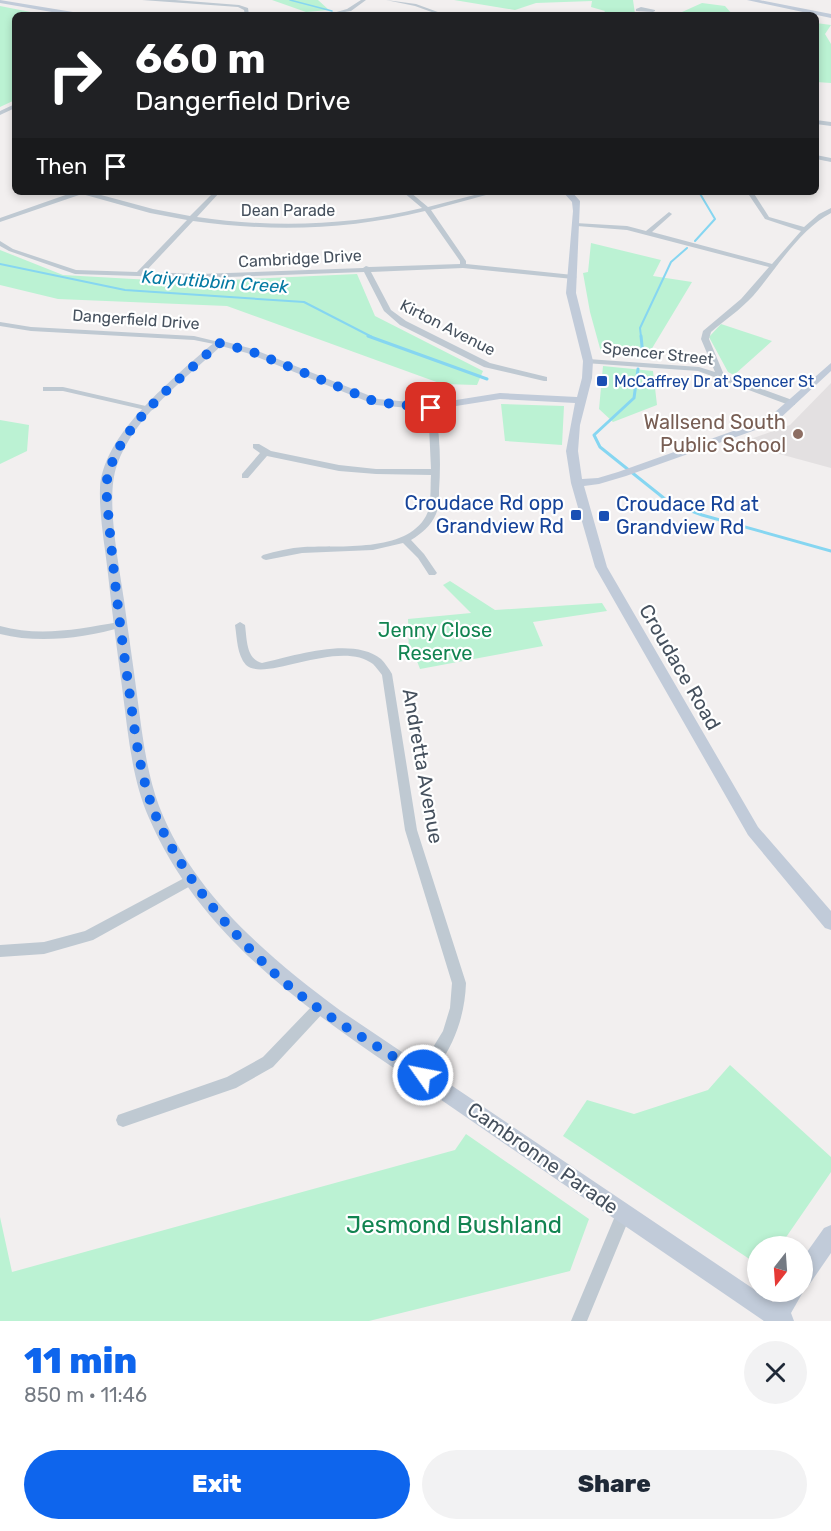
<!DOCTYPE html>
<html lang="en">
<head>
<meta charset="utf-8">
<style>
  :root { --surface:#fff; --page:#f2f2f3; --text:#1f2937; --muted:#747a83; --accent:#0e65ed }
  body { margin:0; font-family:Rubik,sans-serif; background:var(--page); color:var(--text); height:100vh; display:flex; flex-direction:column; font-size:22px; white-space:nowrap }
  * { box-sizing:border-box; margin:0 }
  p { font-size:20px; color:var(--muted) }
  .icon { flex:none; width:33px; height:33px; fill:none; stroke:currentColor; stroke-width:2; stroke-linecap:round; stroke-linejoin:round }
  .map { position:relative; height:1321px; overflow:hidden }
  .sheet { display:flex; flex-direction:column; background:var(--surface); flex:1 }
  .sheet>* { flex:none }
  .top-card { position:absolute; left:12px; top:12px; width:807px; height:183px; border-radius:9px; box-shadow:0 3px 9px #0003; background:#202124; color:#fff; overflow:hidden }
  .needle { width:39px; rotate:197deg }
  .controls { position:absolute; left:747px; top:1236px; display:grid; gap:12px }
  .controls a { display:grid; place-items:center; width:66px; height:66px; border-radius:50%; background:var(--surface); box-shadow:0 3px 9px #0003; font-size:30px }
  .pin { position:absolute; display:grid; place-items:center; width:51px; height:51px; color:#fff; margin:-26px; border-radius:12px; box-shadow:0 3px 9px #0006 }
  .me { position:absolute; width:66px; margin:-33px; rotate:303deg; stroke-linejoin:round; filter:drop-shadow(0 0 4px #0008) }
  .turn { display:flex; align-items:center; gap:21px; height:126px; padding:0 24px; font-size:27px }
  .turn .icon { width:78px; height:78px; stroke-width:2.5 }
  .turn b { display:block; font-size:42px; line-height:51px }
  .then { display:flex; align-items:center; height:57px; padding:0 24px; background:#0003; gap:12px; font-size:22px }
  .round { display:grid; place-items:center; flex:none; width:63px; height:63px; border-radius:32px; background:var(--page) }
  .overview { display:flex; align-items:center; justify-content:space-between; height:102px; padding:0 24px }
  h1 { font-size:36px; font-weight:800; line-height:45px; color:var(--accent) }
  .button { display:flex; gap:12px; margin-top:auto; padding:12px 24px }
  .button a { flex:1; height:69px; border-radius:36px; background:var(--accent); color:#fff; font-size:24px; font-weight:800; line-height:69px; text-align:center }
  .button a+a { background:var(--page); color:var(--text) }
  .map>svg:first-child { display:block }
  .education { fill:#e3e0e1 }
  .green { fill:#bbf2d3 }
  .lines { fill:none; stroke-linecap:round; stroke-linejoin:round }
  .stream-far2 { stroke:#86d6f1; stroke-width:1.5 }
  .stream-far1 { stroke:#86d6f1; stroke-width:2 }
  .stream { stroke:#86d6f1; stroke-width:3 }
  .street { fill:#bfc9d2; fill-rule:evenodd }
  .secondary { fill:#c1cbd9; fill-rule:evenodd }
  .route { stroke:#0e65ed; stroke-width:10; stroke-dasharray:0 18 }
  .transit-dot { fill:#1a4fb4; stroke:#fff; stroke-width:2 }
  .education-dot { fill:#8d6e63; stroke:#fff; stroke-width:2 }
  .labels { text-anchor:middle; stroke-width:4.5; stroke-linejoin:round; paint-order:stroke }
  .far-street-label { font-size:16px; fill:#46515e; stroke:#fff }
  .far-transit-label { font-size:16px; fill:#164399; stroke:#fff; text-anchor:start }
  .far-water-label { font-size:18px; font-style:italic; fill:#057aa3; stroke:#fff }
  .education-label { font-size:20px; fill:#785e54; stroke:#fff; text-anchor:end }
  .transit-label { font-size:20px; fill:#164399; stroke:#fff; text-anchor:end }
  .park-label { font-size:20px; fill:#128451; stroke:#fff }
  .street-label { font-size:20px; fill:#46515e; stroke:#fff }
  .near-park-label { font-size:24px; fill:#128451; stroke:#fff }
</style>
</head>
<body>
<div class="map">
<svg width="831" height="1321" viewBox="0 0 831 1321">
  <rect width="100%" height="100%" fill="#f2efef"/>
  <path class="education" d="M831,383V468L739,443L790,425Z"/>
  <path class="green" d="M272,0H318L329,10L306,12Z
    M454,0H633L635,14L602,15L605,11L591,7L592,1L536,3L515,10Z
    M702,3L725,6L733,15H653L658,12H682Z
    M0,6L46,15H15V100L0,107Z
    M816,23L831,25L825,34L831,44V83L816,82Z
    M591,243L661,260L653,276L692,282L648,355L601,352L590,312L583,273L588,272Z
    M0,250L63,275L186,282L357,274L375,316L483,371L477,385L442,384L227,306L58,299L0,285Z
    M721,324L772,341L734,375L728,372L709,337Z
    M603,366L653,371L657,405L613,422L599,409Z
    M501,404L564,406L562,445L505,441Z
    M0,420L29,425L27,451L0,464Z
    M450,581L495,610L602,603L607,611L533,622L543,646L420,669L415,656L409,658L408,619L471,613L443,585Z
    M730,1065L831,1157V1172L780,1246H758L757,1264L563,1136L587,1100L634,1114L708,1090Z
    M466,1134L589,1219L570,1271L369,1321H0V1217L12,1272L455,1150Z"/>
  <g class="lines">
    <path class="stream-far2" d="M290,0L332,11"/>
    <path class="stream-far1" d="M695,241L715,219L699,192
      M0,264L125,290L304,302L372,337
      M641,337L640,328L671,262L687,248"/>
    <path class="stream" d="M368,336L487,379
      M641,336L643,356
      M638,369L634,398L594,435L600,447L670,503L702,515L831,551"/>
    <path class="street" d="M142,0H175L239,5L248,8L249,15H245L244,10L238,7Z
      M361,0H366L351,11L326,15L347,9Z
      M386,0L416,4L446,15H440L415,6Z
      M641,7L655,10V11L653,12L636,11V9Z
      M557,14H562V15H555Z
      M15,104V108L0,115V111Z
      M816,120L831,122V126L816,124Z
      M816,155L831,158V162L816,159Z
      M74,192H90L153,209L190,216L214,192H220L197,217C272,228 348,226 422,208L403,192H410L428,207L486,192H497L431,210L466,261V264L573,275L577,277L573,279L463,268L371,272L391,310L406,321L490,363L547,377V381H544L484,367L400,325L384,311L364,272L200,278L75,274L9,251L0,246V241L13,249L76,270L137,272L187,220L150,213L82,194L0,222V218ZM425,211L460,261V264L369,267L366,266L363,268L200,274L145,272L193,221C272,232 348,230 425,211Z
      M747,192H753L769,217L804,227L819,214L831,208V213C800,229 776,269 753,296C740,310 725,320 711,332L709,339L724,375L795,401V405H789L698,371L585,363V359H588L699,367L715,372L701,339L703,331L741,299L769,267L627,230L577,226L574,224L575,223L627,226L646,231L669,212L672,214L671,215L652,232L772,264L801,231L765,219Z
      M0,322L31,327L194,336L223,343L219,345L194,340L31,331L0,326Z
      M43,387H63L150,407L154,409L150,411L63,391H43Z
      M428,405H431L435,407C440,435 441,462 439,491C439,498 439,507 436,514C431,526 421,534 411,540L424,554L437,573L435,575H429L418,558L403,543L373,550L302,553L266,560L263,559L261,557L263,555C276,551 290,548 304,547C339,545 406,553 426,516C432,505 430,487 431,475L376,474L339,471L267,456L248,478H242V474L260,453L253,448V444H259L271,451L339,465L376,469H431Z
      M119,622L123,623L124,625L123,627C83,638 40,644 0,634V626C40,637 79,629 119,622Z
      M240,622L245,625C247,639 246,659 262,663C294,656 352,636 381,659C385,663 389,669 392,674L417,830L466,983C465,1013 456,1040 439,1065C435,1071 431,1079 423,1082L418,1080L416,1075L443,1031L450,1008L452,983L405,830L382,675C379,671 376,667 373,664C339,638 265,683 246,665C237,655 237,638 235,625Z
      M190,875L194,876L196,880L194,884L93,940L44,954L0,957V945L44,942L85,931Z
      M319,1002L324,1004L326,1008L324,1012L273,1067L236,1088L123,1127L118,1125L116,1120L118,1115L227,1077L263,1057L314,1004Z
      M623,1206L628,1209L631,1214L587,1321H571L618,1209Z"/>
    <path class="secondary" d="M0,0L79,13L82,15H69L0,3Z
      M747,0H759L831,14V18Z
      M563,192H572L580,201L576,293L593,361L592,378L580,425L578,451L582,479L598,478L618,472L767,419L831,363V371L775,423L626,476L599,484L584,486L607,567L758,827L831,911V930L825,928L748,835L595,567L571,483L566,451L575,403L500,399L431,410L376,405L247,353L221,346C184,380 134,416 117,465C105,498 119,564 124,600C128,632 133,663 137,695C142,732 146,771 159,806C193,894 268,957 341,1011L773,1302L781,1292H802V1290L803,1292L791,1313L794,1321H764C665,1253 565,1186 466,1117C346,1033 210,959 149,818C131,777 128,731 122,687C117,650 112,612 108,574C105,546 99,516 100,488C103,440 155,395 188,365C198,357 208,346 219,340L253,349L378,399L431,404L500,393L577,397L582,378L583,361L566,293L573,211L572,202Z
      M831,1225V1253L809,1285L802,1288V1259L824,1228Z"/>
  </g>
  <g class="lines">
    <path class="route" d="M423,1075C373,1043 317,1013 273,972C227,928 185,879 158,821C140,781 135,732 129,689C119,621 111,553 106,486C113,428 179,381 219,343L250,351L376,402L431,408"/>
  </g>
  <g class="transit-dot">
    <rect x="596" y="375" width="12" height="12" rx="3"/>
    <rect x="570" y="509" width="12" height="12" rx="3"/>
    <rect x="598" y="510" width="12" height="12" rx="3"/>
  </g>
  <circle class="education-dot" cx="798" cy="434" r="6"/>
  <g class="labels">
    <g class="far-street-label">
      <text x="288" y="216">Dean Parade</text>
      <text transform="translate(300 258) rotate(-3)" y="6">Cambridge Drive</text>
      <text transform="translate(136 319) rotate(4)" y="6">Dangerfield Drive</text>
      <text transform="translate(448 327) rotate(27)" y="6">Kirton Avenue</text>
      <text transform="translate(658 353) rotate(6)" y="6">Spencer Street</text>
    </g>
    <g class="far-transit-label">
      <text x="614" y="387">McCaffrey Dr at Spencer St</text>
    </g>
    <g class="far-water-label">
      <text transform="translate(215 282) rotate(4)" y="6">Kaiyutibbin Creek</text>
    </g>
    <g class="education-label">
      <text x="786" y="429">Wallsend South<tspan x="786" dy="23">Public School</tspan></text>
    </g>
    <g class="transit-label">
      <text x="564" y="510">Croudace Rd opp<tspan x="564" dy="23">Grandview Rd</tspan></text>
      <text x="616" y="511" text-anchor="start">Croudace Rd at<tspan x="616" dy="23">Grandview Rd</tspan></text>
    </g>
    <g class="park-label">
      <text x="435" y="637">Jenny Close<tspan x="435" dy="23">Reserve</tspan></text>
    </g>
    <g class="street-label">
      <text transform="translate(680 667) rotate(60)" y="7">Croudace Road</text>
      <text transform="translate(423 766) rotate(80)" y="7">Andretta Avenue</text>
      <text transform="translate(543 1158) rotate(35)" y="7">Cambronne Parade</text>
    </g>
    <g class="near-park-label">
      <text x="454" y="1233">Jesmond Bushland</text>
    </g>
  </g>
</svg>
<div class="controls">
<a><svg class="needle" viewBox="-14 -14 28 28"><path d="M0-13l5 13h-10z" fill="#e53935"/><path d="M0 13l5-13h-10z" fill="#747a83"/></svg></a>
</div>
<div class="pin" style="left:431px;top:408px;background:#d93025"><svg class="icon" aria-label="arrive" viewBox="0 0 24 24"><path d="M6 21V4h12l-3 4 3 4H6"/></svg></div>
<svg class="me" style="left:423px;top:1075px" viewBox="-20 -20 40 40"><circle r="17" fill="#0e65ed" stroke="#fff" stroke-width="3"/><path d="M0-11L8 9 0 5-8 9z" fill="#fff"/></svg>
<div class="top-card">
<div class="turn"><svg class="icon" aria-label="right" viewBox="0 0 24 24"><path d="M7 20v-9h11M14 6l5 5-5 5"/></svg><div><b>660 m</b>Dangerfield Drive</div></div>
<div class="then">Then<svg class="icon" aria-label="arrive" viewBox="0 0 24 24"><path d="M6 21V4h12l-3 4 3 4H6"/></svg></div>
</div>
</div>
<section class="sheet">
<div class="overview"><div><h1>11 min</h1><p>850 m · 11:46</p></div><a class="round"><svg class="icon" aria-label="close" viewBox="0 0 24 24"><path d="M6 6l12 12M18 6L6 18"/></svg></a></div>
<div class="button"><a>Exit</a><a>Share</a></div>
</section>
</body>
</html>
